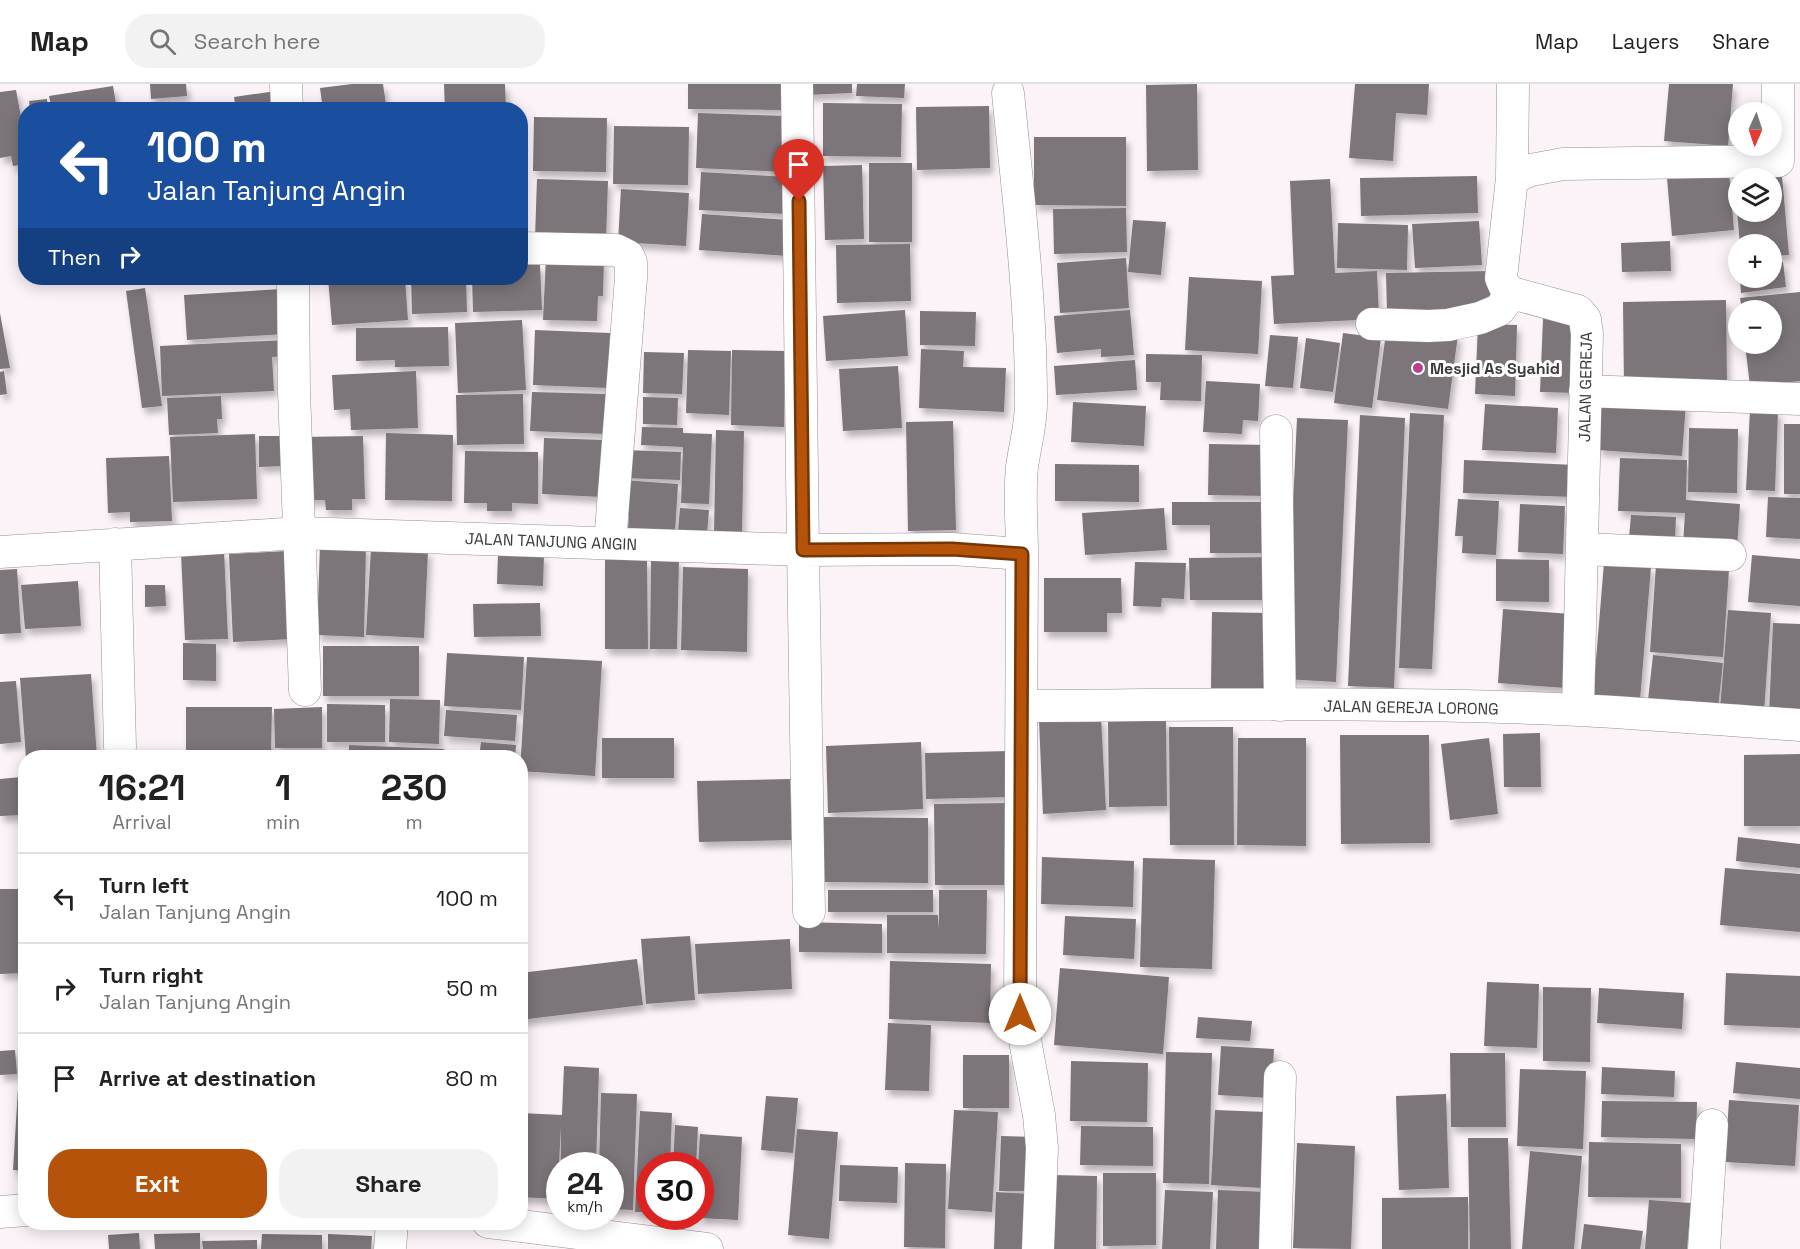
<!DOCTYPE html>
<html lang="en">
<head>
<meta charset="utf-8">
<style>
  :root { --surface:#fff; --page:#f2f2f2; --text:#222; --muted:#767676; --line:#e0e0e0; --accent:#b45309 }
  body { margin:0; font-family:"Space Grotesk",sans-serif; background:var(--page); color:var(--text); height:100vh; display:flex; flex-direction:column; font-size:22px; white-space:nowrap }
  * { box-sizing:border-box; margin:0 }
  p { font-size:20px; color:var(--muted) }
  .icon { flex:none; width:33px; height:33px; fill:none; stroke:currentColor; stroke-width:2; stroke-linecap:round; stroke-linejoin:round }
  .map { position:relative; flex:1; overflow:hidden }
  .drawer { position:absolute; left:18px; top:666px; width:510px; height:480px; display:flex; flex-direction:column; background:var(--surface); border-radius:24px; box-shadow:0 3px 15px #0003 }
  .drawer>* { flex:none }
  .top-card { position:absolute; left:18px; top:18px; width:510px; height:183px; border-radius:24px; box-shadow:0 3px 15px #0003; background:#1a4fa0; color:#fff; overflow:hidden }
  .needle { width:39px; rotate:183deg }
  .fabs { position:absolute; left:1728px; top:18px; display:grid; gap:12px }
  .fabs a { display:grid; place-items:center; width:54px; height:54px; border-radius:50%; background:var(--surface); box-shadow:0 3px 15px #0003; font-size:30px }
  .speed { position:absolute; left:546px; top:1068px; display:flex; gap:12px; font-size:30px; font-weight:700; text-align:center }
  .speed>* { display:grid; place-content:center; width:78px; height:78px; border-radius:50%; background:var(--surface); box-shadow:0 3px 15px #0003; line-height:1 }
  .speed small { font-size:15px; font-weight:400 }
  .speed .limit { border:9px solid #d22; background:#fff; color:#111 }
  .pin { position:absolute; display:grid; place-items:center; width:51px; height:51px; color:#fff; margin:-62px -26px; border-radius:50% 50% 50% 0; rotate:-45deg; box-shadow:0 0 6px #0007 }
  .pin .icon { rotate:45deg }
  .me { position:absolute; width:66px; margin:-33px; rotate:0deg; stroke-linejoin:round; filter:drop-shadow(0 0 4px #0008) }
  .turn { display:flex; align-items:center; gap:21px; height:126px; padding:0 30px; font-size:27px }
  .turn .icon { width:78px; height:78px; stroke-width:2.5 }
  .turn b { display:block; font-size:42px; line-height:51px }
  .then { display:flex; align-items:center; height:57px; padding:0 30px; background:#0003; gap:12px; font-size:22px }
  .eta { display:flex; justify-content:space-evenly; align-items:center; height:102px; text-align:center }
  .eta b { font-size:36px; font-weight:600; line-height:42px }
  .primary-button { display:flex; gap:12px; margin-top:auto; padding:12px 30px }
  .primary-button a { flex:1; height:69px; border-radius:24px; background:var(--accent); color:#fff; font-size:24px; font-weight:600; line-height:69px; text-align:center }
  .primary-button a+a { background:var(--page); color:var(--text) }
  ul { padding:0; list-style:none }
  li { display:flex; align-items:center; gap:18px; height:90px; padding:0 30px; border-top:2px solid var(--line) }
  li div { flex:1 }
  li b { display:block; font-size:22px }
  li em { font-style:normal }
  header { display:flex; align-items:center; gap:36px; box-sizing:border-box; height:84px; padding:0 30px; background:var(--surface); border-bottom:2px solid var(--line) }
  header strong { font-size:28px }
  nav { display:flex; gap:33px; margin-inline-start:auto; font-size:21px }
  .search { width:420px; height:54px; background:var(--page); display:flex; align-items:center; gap:15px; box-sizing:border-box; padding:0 21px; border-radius:24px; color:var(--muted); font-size:22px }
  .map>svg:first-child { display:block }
  .building { fill:#7c7479; filter:url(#shadow) }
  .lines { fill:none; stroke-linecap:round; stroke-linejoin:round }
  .minor-casing { stroke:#968e92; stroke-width:33 }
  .minor { stroke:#fff; stroke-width:32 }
  .route-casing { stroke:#753606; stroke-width:15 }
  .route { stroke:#b45309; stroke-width:10 }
  .poi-dot { fill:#ba3f90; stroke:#fff; stroke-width:2 }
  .labels { text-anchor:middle; stroke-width:6; stroke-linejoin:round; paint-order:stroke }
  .poi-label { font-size:16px; font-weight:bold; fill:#3d3a3c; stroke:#fff; text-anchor:start }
  .street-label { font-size:16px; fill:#3d3a3c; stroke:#fff }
</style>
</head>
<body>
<header>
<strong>Map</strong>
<div class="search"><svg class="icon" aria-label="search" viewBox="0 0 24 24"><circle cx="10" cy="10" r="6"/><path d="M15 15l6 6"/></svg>Search here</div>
<nav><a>Map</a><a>Layers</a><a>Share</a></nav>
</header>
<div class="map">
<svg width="1800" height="1165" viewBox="0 0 1800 1165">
  <defs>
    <filter id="shadow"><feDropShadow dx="3.5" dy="6" stdDeviation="3" flood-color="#0004"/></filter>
  </defs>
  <rect width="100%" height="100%" fill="#fcf3f8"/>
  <path class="building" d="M150,0H186L187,12L151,15Z
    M352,0H383L386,21L346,26H323L320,4Z
    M444,0H505L506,26H445Z
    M688,0H783V26L688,25Z
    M806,0H852V9L807,11Z
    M857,0H905L904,14L856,12Z
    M1197,0L1198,86L1147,87L1146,1Z
    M1355,0H1429L1427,31L1396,29L1393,77L1349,74Z
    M1669,0H1733L1728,62L1664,57Z
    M113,2L117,26H52L49,12Z
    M16,6L26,60V80L13,82L11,72L0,74V8Z
    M276,7L278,26H236L234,13Z
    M47,15L48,26H30L29,17Z
    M823,19L902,20L901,73L823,72Z
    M189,22L190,26H163V24Z
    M989,22L990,84L917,86L916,23Z
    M698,29L787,32L785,88L696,84Z
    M534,33L607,34L606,88L533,87Z
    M614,42L689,43L688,101L613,100Z
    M1034,53H1126V122L1034,121Z
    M869,79H912V158H869Z
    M862,81L864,155L825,156L823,82Z
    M701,88L789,93L788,130L699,126Z
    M1729,88L1734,146L1672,152L1667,94Z
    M1477,92L1478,129L1361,132L1360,94Z
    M1782,92L1789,171L1772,172V160H1740L1737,128H1772V93Z
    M537,95L608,97L606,156L535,154Z
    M1330,95L1335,189L1377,187L1379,235L1274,240L1271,192L1294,191L1290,97Z
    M1738,95V125H1737L1734,96Z
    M621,105L689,109L686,162L618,158Z
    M1126,124L1127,168L1054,170L1053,125Z
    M702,130L790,136L788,172L699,166Z
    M1133,136L1166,138L1161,191L1128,188Z
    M1479,137L1482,181L1415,184L1412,140Z
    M1338,139L1408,141L1407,186L1337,184Z
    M1670,157L1671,187L1622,188L1621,159Z
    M910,160L911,217L837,219L836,161Z
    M546,173L604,174L603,212H598L597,237L543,236Z
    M1126,174L1129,224L1060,229L1057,179Z
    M1783,178L1786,203L1741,209L1740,194H1772V179Z
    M520,181H540L542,226L473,228L472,194H520Z
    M1490,187V227L1387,230L1386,189Z
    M1189,193L1262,197L1258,270L1185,266Z
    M328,194H405L408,236L332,241Z
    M411,194H466L467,228L412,230Z
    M145,204L162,322L142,324L126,207Z
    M282,205L285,250L187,256L184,211Z
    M1800,208V297L1750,302L1745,260H1772V226H1742L1740,214Z
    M1726,216L1727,300L1624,301L1623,218Z
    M905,226L908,272L826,277L823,232Z
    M1130,226L1134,271L1101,273V265L1057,269L1054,232Z
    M920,227L976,228L975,262L920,261Z
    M0,229L10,284L0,285Z
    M1543,235L1580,236L1578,309L1540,308Z
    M522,236L526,306L458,309L455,239Z
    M1478,240L1517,241L1515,312L1475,310Z
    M1387,241L1458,251L1448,325L1377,316Z
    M448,243L449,282L395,283V276L356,277V244Z
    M535,246L610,249L608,304L533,301Z
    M1343,249L1381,254L1372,324L1334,319Z
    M1270,251L1298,253L1293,304L1265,302Z
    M1306,254L1340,259L1333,308L1300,304Z
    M286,256L287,272L272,273L274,307L162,312L160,262Z
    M921,265L964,267L963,283L1006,284L1004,328L919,324Z
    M688,266L731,267L729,331L686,329Z
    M732,266L785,267L784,343L731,341Z
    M644,268L684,269L682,310L643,309Z
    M1146,270L1202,271L1201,317L1160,316L1161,298H1146Z
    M1135,276L1137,306L1056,311L1054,282Z
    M898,282L902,344L843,347L839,285Z
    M4,287L7,310L0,311V288Z
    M416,287L418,344L351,346L350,325L334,326L332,291Z
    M1206,297L1260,300L1258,337L1243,336L1242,350L1203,348Z
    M532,308L608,310L607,350L530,347Z
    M523,310L524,360L457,361L456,311Z
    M221,312L222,335H217L218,349L169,351L167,314Z
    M643,313L678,314L677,341L643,340Z
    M1602,313L1686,319L1682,372L1598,366Z
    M1073,318L1146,322L1144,362L1071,358Z
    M1485,320L1558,324L1556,369L1482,366Z
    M1750,326L1778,327L1775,407L1746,406Z
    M1410,329L1444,331L1432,585L1399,584Z
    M1360,331L1405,334L1394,604L1348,602Z
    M1297,334L1348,336L1336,598L1285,595Z
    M953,337L956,446L908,447L906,338Z
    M1784,340H1800V410H1784Z
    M642,343L683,344V349L712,350L709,420L681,419L683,363L641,361Z
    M1689,344L1738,345L1737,409L1688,408Z
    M716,346L744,347L742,450L714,449Z
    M386,349L453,351L452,417L385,416Z
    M255,350L257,415L173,418L170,353Z
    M259,352H283V382L259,383Z
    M363,352L365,415H352V426H326L325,416H304L302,353Z
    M544,354L604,356L602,413L542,410Z
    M1209,360L1269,361L1268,412L1208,411Z
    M624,366L681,368L680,396L623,394Z
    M465,367L538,368V420L512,419V427H487V419H464Z
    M169,372L172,437L130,438V428L108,429L106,374Z
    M1620,374L1687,376L1686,416L1740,420L1737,464L1683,460L1685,429L1618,427Z
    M1464,376L1575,381L1574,413L1463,409Z
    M1055,380L1139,381V418L1055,417Z
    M622,396L678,400L675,448L628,445L629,432L621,431Z
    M1768,413L1800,414V455L1766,453Z
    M1458,415L1499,417L1496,471L1462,469L1463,452H1455Z
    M1172,418H1272V469H1210V441H1172Z
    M1520,420L1565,422L1563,470L1518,468Z
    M680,424L709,426L707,449L678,447Z
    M1164,424L1167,466L1085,471L1082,429Z
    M1631,431L1676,433L1675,456L1629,454Z
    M320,460L366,462L364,553L317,551Z
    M371,464L428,467L424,554L366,551Z
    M224,467L228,555L185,556L181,469Z
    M287,467L291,555L233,558L229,470Z
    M498,469L544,471L543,502L497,500Z
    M1752,471L1800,475V522L1748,518Z
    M1273,473L1274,516H1190L1189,474Z
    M651,475H679L677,565H650Z
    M1496,475L1549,476V518L1496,517Z
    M605,476H647L648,565H605Z
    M1135,478L1186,479L1184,515L1162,514L1161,523L1133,522Z
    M1604,479L1651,483L1640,616L1593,612Z
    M1656,481L1729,486L1723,573L1650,568Z
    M683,483L748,485L747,568L681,566Z
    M17,485L21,549L0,550V486Z
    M1044,494H1121L1122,529H1107V548H1044Z
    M78,497L81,542L25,545L21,501Z
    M145,501H165L166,522L145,523Z
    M540,519L541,552L474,553L473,520Z
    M1503,525L1571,530L1566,604L1498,599Z
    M1728,526L1771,529L1764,628L1720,625Z
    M1212,528L1268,529L1267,605L1211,604Z
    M1773,539L1800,540V630L1769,629Z
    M183,559L216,560V597L183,596Z
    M323,562H419V612H323Z
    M447,569L524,573L521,626L444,622Z
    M1653,571L1723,579L1718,624L1648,616Z
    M527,573L602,577L595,692L520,687Z
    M91,590L97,673L26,674L20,594Z
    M16,597L21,658L0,660V598Z
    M390,615L440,616L439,660L389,658Z
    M327,620L385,621V658H327Z
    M186,623H272L271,666H186Z
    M322,623V664H275L274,625Z
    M446,626L517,631L515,657L444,652Z
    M1101,633L1106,726L1043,730L1039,636Z
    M1166,636L1167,722L1109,723L1108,637Z
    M1169,643H1233L1234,761H1170Z
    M1540,649L1541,703H1504L1503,650Z
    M1340,651H1429L1430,759L1341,760Z
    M602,654H674V694H602Z
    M1238,654H1306V762L1237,761Z
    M1489,654L1498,730L1450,736L1441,660Z
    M481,658L516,661L515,674H479Z
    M921,658L923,725L828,729L826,662Z
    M349,661L444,665V674H349Z
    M1010,667L1011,713L926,715L925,669Z
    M313,670V674H225V671Z
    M1800,670V742H1744V671Z
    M21,693L23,731L0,732V695Z
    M790,695L792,756L699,758L697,697Z
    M1009,719L1010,801H935L934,720Z
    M823,733L928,734V799L822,798Z
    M1738,753L1800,760V784L1736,777Z
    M1042,773L1134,777L1133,823L1041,820Z
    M1143,774L1215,776L1212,885L1140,883Z
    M1725,784L1800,790V848L1720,841Z
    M0,805H26V889L0,890Z
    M828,806H933V828H828Z
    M939,806H987L986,870L887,869V831H938L939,847Z
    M1065,832L1136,835L1134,875L1063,871Z
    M799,838L882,840V869L799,868Z
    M690,852L695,916L646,920L641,855Z
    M790,855L792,905L698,910L695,860Z
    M637,875L643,921L520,936V889Z
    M890,877L991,880L990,939L889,935Z
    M1060,884L1169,893L1163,970L1054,961Z
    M1726,889L1800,892V944L1724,941Z
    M1487,898L1539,900L1537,964L1484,962Z
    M1543,903L1591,904L1590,978L1543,977Z
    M1599,904L1684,909L1682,945L1597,939Z
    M1198,933L1252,937L1250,957L1196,954Z
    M888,939L931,941L929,1007L885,1006Z
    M1221,962L1274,965L1271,1014L1218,1011Z
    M15,966L17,990L0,991V967Z
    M1166,968L1212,969L1209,1100L1163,1099Z
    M1450,969H1505L1506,1043H1451Z
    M963,971H1009V1024H963Z
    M1071,977L1148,979L1147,1038L1070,1037Z
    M1736,978L1800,984V1015L1733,1009Z
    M564,982L599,984L596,1082H561V1043L557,1115L520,1113V1029L562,1031Z
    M1602,983L1675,987L1674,1013L1601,1010Z
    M1520,985L1586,987L1583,1065L1517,1062Z
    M18,1005L26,1006V1087L13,1086Z
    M601,1009L637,1010L633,1126L610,1125V1082H599Z
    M1446,1010L1449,1104L1399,1106L1396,1012Z
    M766,1012L798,1014L793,1069L761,1066Z
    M1729,1016L1799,1021L1795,1082L1725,1078Z
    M1602,1017L1697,1018L1696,1055L1601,1053Z
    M954,1026L998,1028L992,1128L948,1125Z
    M1215,1026L1266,1028L1262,1104L1211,1101Z
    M640,1027L672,1029L670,1082H650V1128H635Z
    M675,1041L698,1043L696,1082H673Z
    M1081,1042L1153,1043V1082L1080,1081Z
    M797,1045L838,1048L829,1155L788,1151Z
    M700,1050L742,1053L738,1136L700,1134V1082H698Z
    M1001,1052L1034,1053L1033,1107H999Z
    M1468,1054H1508L1511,1165H1470Z
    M1589,1058L1681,1060V1114L1588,1113Z
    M1297,1059L1355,1062L1351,1165L1293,1164Z
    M1530,1067L1582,1072L1574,1165H1522Z
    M905,1079L946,1080L945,1164L904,1163Z
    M840,1081L898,1083L897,1119L839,1117Z
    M1103,1089H1156V1161L1103,1162Z
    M1051,1091L1097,1092L1096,1165H1051Z
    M1165,1106L1213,1108L1210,1165H1162Z
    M1218,1106L1269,1108L1267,1165H1216Z
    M996,1108L1031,1110L1029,1165H994Z
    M1468,1113V1165H1382V1114Z
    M1649,1116L1691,1119L1687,1165H1645Z
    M1584,1140L1643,1147L1640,1165H1581Z
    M139,1149L140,1165H109L108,1151Z
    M200,1149V1165H155L154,1150Z
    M262,1150L322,1151V1165H261Z
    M328,1150L372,1152L371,1165H328Z
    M257,1156V1165H203L202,1157Z"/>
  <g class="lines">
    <defs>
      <path id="minor" d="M286,0L287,26
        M797,0L803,466L809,828
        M1008,9C1018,111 1031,213 1031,315C1032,338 1025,360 1022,383C1019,411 1022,442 1022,470
        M1512,94L1513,0
        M520,164L616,166L628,172L631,178V194L610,459
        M293,194L294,307L305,606
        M1372,240L1428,242L1448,241L1480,234L1499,226L1512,209
        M1585,307L1800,315
        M1276,347L1280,621
        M115,460L120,663
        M1582,465L1730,471
        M0,468L300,449L803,466L952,465L1022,470L1020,930L1039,1031L1042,1064L1038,1165
        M1022,622C1207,621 1393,617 1579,626C1652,630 1726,636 1800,641
        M1578,626L1587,250L1585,235L1578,227L1512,209L1505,203L1501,194L1512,94L1531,86L1563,80L1778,77V0
        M0,1128L26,1126
        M488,1138L707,1165
        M390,1165L392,1138
        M1275,1165L1280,993
        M1704,1165L1712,1041"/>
    </defs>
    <use href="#minor" class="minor-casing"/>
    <use href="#minor" class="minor"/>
  </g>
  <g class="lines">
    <defs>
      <path id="route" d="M799,117L803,466L952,465L1022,470L1020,930"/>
    </defs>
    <use href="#route" class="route-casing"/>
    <use href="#route" class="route"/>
  </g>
  <circle class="poi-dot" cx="1418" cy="284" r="6"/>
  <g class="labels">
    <g class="poi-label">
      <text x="1430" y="290">Mesjid As Syahid</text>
    </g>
    <g class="street-label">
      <text transform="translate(1585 303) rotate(-89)" y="6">JALAN GEREJA</text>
      <text transform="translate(551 457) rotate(2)" y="6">JALAN TANJUNG ANGIN</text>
      <text transform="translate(1411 623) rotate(1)" y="6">JALAN GEREJA LORONG</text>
    </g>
  </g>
</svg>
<div class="fabs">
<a><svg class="needle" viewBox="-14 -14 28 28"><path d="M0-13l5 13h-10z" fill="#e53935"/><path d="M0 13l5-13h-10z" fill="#767676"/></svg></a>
<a><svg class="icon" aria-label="layers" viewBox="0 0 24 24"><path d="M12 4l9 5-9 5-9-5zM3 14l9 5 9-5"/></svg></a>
<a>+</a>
<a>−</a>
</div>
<div class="speed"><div>24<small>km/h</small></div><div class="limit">30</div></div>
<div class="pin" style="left:799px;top:117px;background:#d93025"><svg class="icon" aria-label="arrive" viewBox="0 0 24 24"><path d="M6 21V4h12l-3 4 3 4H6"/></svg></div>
<svg class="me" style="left:1020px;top:930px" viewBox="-20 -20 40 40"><circle r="19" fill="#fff"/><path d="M0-13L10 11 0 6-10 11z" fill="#b45309"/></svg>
<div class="top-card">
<div class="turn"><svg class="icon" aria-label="left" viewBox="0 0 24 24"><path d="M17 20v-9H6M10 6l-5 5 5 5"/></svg><div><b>100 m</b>Jalan Tanjung Angin</div></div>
<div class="then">Then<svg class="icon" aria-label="right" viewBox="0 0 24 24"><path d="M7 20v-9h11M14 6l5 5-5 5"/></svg></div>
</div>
<section class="drawer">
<div class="eta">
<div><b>16:21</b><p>Arrival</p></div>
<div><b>1</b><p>min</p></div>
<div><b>230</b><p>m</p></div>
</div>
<ul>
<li><svg class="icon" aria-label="left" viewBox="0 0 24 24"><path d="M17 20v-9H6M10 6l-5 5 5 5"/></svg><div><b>Turn left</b><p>Jalan Tanjung Angin</p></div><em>100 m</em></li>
<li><svg class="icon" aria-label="right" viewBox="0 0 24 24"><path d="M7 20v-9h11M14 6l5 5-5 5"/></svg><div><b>Turn right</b><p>Jalan Tanjung Angin</p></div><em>50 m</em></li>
<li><svg class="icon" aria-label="arrive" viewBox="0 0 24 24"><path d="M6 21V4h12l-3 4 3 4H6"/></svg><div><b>Arrive at destination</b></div><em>80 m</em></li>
</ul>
<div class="primary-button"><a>Exit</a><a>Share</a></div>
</section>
</div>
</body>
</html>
